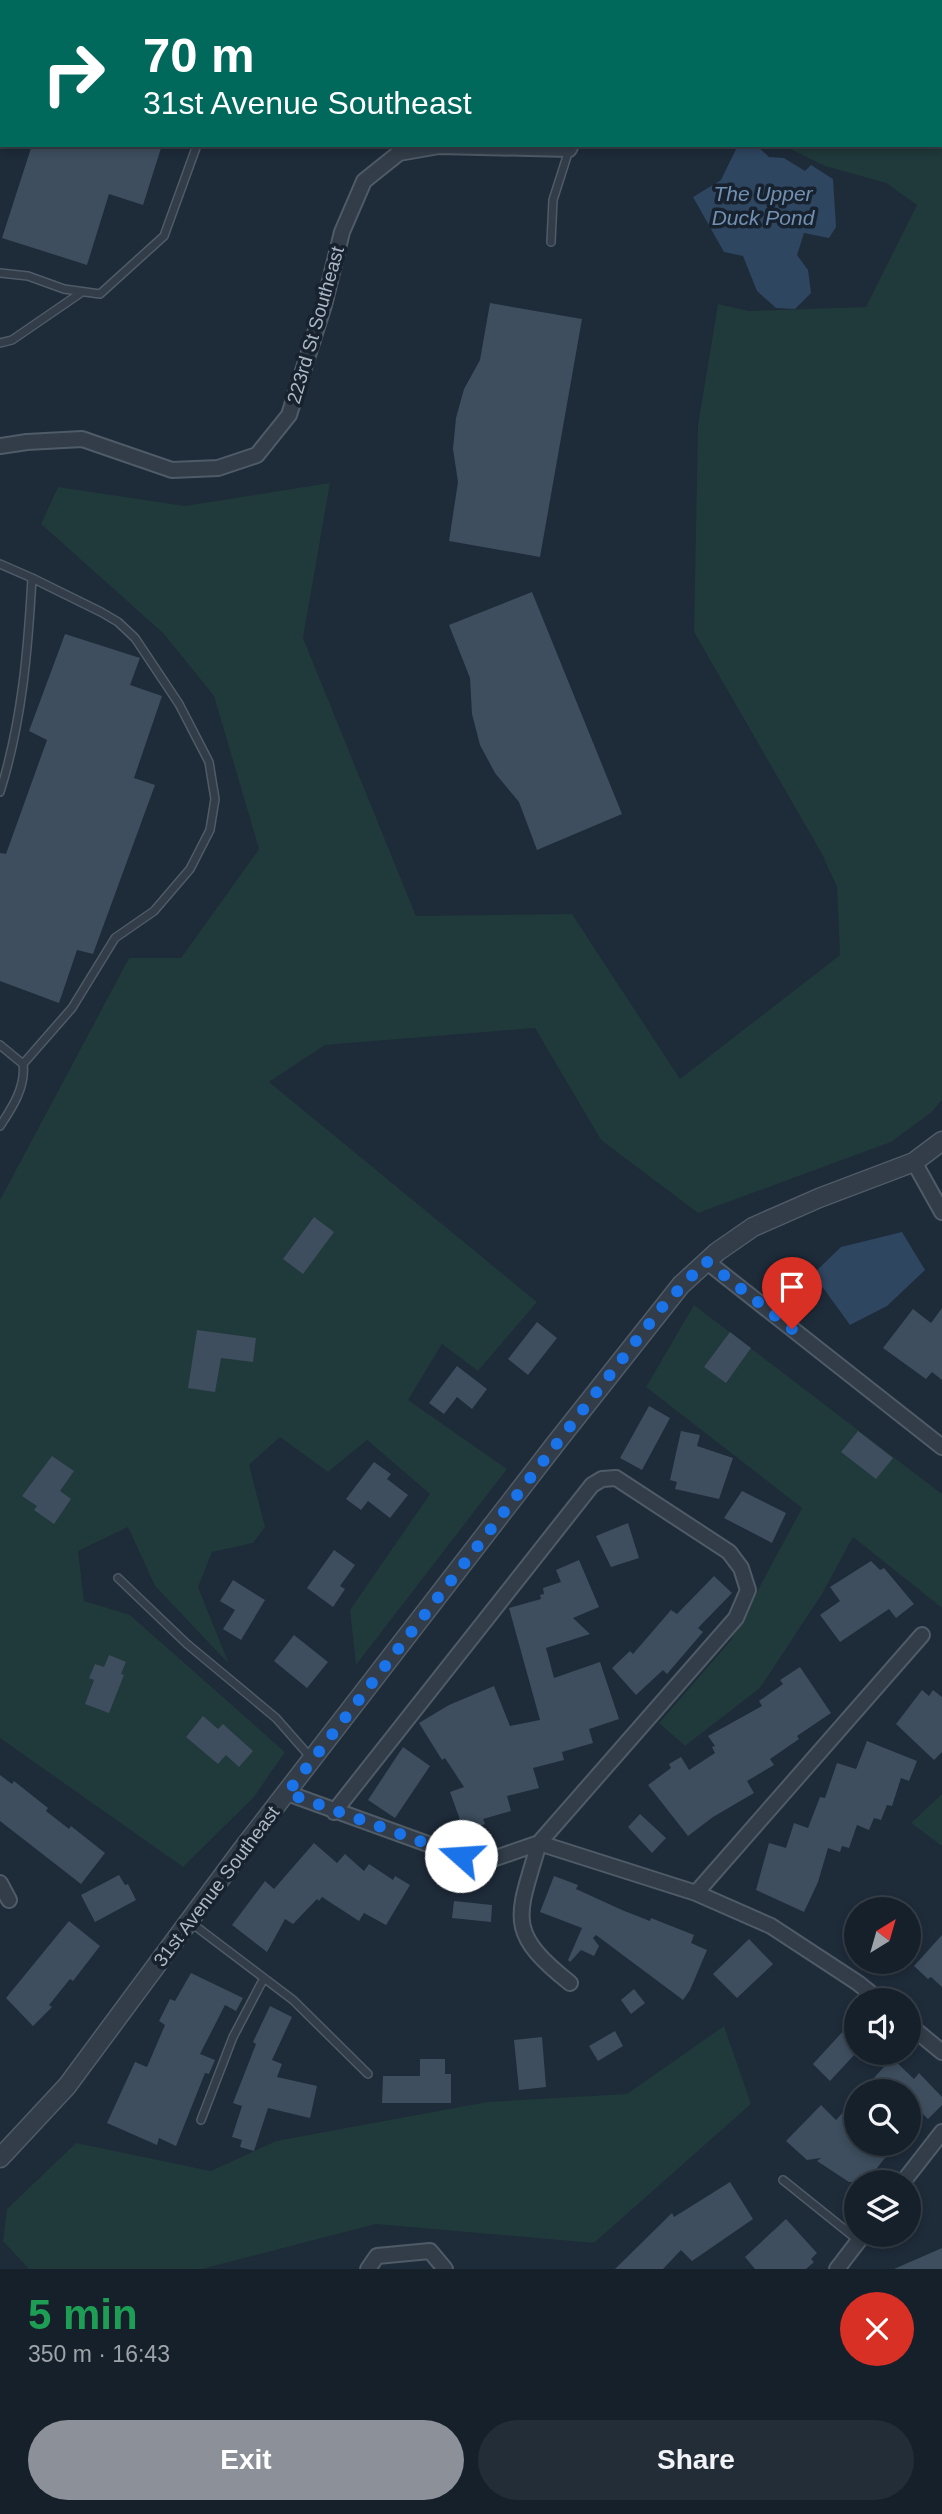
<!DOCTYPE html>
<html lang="en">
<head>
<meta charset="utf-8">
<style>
  :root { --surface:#16202b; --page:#232d37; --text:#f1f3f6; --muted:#9ea3a9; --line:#353e47; --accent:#8c9099 }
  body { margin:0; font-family:Arial,sans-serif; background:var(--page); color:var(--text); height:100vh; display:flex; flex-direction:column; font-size:26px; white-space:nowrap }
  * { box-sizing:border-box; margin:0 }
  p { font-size:23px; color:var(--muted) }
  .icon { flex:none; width:38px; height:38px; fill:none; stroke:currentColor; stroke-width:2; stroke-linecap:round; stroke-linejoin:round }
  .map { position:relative; height:2269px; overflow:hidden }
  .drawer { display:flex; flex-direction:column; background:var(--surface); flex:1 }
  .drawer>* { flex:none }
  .top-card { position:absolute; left:0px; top:0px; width:943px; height:147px; box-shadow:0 4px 10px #0003,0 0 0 2px var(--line); background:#00695c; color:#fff; overflow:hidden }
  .needle { width:46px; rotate:37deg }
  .tools { position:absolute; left:844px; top:1897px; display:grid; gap:14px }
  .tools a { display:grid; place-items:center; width:77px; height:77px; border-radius:50%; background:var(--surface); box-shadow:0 4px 10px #0003,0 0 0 2px var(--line); font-size:35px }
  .pin { position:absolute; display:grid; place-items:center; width:60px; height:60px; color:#fff; margin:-72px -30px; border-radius:50% 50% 50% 0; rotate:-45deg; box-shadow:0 0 7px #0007 }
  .pin .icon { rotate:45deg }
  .me { position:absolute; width:77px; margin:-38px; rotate:289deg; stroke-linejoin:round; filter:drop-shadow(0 0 5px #0008) }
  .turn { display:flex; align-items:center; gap:24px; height:147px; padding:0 28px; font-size:32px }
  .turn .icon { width:91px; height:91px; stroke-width:2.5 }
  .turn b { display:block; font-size:49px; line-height:60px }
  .round { display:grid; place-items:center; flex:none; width:74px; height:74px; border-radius:37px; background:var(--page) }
  .head { display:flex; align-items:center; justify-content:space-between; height:119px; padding:0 28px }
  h1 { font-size:42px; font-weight:800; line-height:52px; color:#1e9e55 }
  .primary-button { display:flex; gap:14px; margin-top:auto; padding:14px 28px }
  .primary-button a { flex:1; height:80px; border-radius:42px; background:var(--accent); color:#fff; font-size:28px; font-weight:800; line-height:80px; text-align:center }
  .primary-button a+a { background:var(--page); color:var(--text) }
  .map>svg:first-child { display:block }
  .green { fill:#20393a }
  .water { fill:#2e4660 }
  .building { fill:#3e4e5e }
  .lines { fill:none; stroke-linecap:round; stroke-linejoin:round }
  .service-casing { stroke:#4f5b67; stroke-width:10 }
  .minor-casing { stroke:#4f5b67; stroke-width:18 }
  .tertiary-casing { stroke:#4f5b67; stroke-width:21 }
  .service { stroke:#323d49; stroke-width:7 }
  .minor { stroke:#323d49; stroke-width:14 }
  .tertiary { stroke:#323d49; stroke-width:18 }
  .route { stroke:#1a73e8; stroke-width:12; stroke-dasharray:0 21.6 }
  .labels { text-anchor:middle; stroke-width:7; stroke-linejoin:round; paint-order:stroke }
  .street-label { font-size:19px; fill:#acb8c6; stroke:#17222e }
  .water-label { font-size:21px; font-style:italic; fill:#7190b2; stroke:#17222e }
</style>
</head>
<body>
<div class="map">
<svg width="942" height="2269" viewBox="0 0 942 2269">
  <rect width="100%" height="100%" fill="#1e2b39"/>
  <path class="green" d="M942,99V1100L932,1112L891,1142L698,1213L601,1140L535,1028L325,1045L269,1082L537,1302L478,1371L442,1344L408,1400L507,1469L356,1665L350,1610L430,1494L367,1440L328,1472L280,1437L249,1465L265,1527L253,1543L212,1552L198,1587L229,1664L155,1586L128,1527L78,1551L84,1601L130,1615L285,1752L254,1797L183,1867L0,1738V1200L129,958H181L259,849L214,696L164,634L41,524L58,487L185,506L330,483L303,638L416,916L572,914L680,1079L840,955L837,887L822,854L694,632L698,425L718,304L749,311L866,307L917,205L886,183L825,166L782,145H942Z
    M694,1305L942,1494V1608L853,1537L822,1594L760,1688L685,1746L659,1723L731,1640L802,1508L646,1387Z
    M942,1794V1846L911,1823Z
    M724,2026L751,2104L594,2243L376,2224L202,2269H29L3,2241L7,2209L76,2143L211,2171L276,2141L487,2102L627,2094Z"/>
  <path class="water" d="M738,145H756L769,157L784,158L805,171L811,165L833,179L836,227L829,238L804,233L797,255L808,270L811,293L795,309L776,308L757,291L743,256L724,252L693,197L721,180Z
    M902,1232L925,1270L887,1306L850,1325L813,1274L841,1247Z"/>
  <path class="building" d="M32,145H162L143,205L109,194L87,265L2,238Z
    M490,303L582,319L540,557L449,541L458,482L453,449L456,418L464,389L480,360Z
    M532,592L622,814L537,850L519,802L495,773L480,745L472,714L470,678L449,625Z
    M65,634L140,658L130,685L162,696L134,778L155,785L93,954L77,950L59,1003L0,981V853L6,854L47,740L29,731Z
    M314,1217L334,1232L303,1274L283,1259Z
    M942,1308V1380L932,1372L926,1379L883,1348L913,1309L931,1323Z
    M537,1322L557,1338L528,1375L508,1359Z
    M197,1330L256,1338L253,1362L221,1358L215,1392L188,1388Z
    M730,1332L751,1348L726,1383L704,1367Z
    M457,1366L487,1389L472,1409L457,1397L444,1414L429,1403Z
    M649,1406L670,1418L642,1470L620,1458Z
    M681,1431L700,1435L697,1446L733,1458L719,1499L675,1489L677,1482L670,1480Z
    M858,1431L893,1458L876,1479L841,1452Z
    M52,1456L74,1471L60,1491L71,1499L54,1524L34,1510L37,1506L22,1496Z
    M374,1462L391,1474L387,1479L408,1495L390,1518L368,1501L361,1510L346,1499Z
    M742,1491L786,1513L772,1543L724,1518Z
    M628,1523L639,1558L611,1567L596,1536Z
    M334,1550L355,1565L340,1586L345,1589L333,1607L307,1588Z
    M579,1560L599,1607L573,1618L590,1634L546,1648L554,1678L600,1662L619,1719L589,1729L593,1743L562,1752L564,1760L533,1768L539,1788L507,1796L511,1811L483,1819L485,1824L464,1831L450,1792L464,1787L445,1758L442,1760L419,1723L449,1705L494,1686L510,1726L540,1720L509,1608L541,1599L540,1595L544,1594L543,1588L561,1582L556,1570Z
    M871,1561L880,1570L884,1568L914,1604L896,1618L889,1609L840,1642L820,1615L840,1601L830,1587Z
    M714,1576L732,1593L698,1628L703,1632L667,1674L663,1670L636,1695L612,1668L630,1651L633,1654L671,1610L677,1614Z
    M233,1580L265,1600L241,1640L223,1629L235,1610L220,1601Z
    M294,1635L328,1662L307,1688L274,1661Z
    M109,1655L126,1662L121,1674L124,1675L109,1713L85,1704L94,1680L89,1678L95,1664L104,1667Z
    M800,1667L831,1713L797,1736L799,1739L770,1759L774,1765L747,1781L754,1793L713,1817L688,1836L648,1785L671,1768L669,1764L681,1757L689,1770L715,1753L712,1747L715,1746L708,1736L762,1706L759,1701L783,1684L780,1680Z
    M922,1690L929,1696L933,1690L942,1697V1752L934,1760L896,1724Z
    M203,1716L218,1729L223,1724L253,1751L239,1767L226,1755L218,1764L186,1737Z
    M867,1741L917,1761L909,1781L901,1778L892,1806L887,1805L881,1820L874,1818L869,1830L857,1825L849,1848L842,1846L840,1852L828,1848L818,1882L804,1912L756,1890L769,1843L786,1848L794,1823L808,1828L820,1797L825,1798L837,1763L856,1769Z
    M403,1747L430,1766L395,1818L368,1800Z
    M0,1775L12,1784L14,1781L48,1808L46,1811L69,1829L71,1826L105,1853L81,1884L0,1821Z
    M640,1814L666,1838L652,1853L628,1827Z
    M314,1843L337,1863L345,1854L364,1871L369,1864L393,1880L395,1876L410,1885L386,1925L364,1913L359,1921L322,1897L319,1901L317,1899L293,1924L285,1919L267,1952L232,1925L265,1881L274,1889Z
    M119,1875L125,1885L128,1884L136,1900L95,1922L81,1895Z
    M554,1876L578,1885L576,1889L622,1910L650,1921L651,1918L694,1935L691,1943L707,1950L690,1990L683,2000L596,1935L593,1938L599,1946L594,1956L581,1950L570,1962L568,1960L582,1928L540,1912Z
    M454,1901L492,1905L491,1922L452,1918Z
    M69,1921L100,1946L73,1981L70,1979L49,2005L52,2007L33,2026L6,1998Z
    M942,1935V1987L931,1977L928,1979L914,1966Z
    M749,1939L773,1964L737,1998L713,1974Z
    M191,1973L243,1998L236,2011L225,2005L200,2054L215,2060L209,2074L205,2073L176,2146L159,2138L157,2145L107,2123L135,2062L147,2067L165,2025L159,2021L170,1999L175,2001Z
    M634,1989L645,2003L631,2014L621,2000Z
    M270,2006L292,2017L272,2060L282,2064L277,2077L317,2086L310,2118L268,2108L254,2151L240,2147L242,2140L232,2137L242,2106L233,2103L256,2044L253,2042Z
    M846,2028L856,2037V2053L830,2081L813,2064Z
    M615,2031L623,2046L598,2061L589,2046Z
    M542,2037L546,2087L519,2090L514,2040Z
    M892,2058L914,2079L919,2073L942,2097V2105L928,2119L923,2114L908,2129V2091H862Z
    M420,2059H445V2074H451V2103H382L383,2076H420Z
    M856,2098V2144H896L866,2182H849L817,2161L821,2158L807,2160L786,2141L821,2105L836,2120Z
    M730,2182L753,2219L692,2261L681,2250L663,2269H615L672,2213L674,2217Z
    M786,2219L817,2253L811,2259L814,2262L806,2269H755L745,2257Z
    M942,2248V2269H894Z"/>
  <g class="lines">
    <defs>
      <path id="service" d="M250,2L251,0
        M551,242L553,200L569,150
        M0,273L28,276L64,289L100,294L164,236L197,145
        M0,343L12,340L82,292
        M0,564L32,578C28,650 22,722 0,792
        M0,1045L23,1064C26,1087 12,1108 0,1126
        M23,1064L72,1008L115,938L154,911L190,869L210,830L215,799L209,762L179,704L135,638L118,622L101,612L32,578
        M118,1578L187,1644L276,1718L312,1759
        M190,1922L293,2000L368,2074
        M201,2120L233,2037L264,1978
        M783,2180L859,2241"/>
      <path id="minor" d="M663,2L664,0
        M0,446L27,442L82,439L172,470L218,468L257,455L289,415L324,305L342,232L364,181L399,153L439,146L569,149L571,145
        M914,1162L942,1212
        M706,1261L942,1447
        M287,1793L461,1856L487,1861L539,1843
        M334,1812L592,1485L602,1479L616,1478L729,1552L741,1568L748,1590L736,1618L539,1843L696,1893L922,1635
        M539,1843C518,1916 504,1931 570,1983
        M0,1883L9,1900
        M696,1893L771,1926L858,1983L879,2000
        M908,2024L942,2052
        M903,2182L942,2132
        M368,2269L377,2256L430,2251L445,2269
        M837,2269L863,2235"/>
      <path id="tertiary" d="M0,2158L67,2086L241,1851L556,1443L681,1285L717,1252L753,1227L819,1198L914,1162L942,1141"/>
    </defs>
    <use href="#service" class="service-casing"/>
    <use href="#minor" class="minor-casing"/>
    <use href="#tertiary" class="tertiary-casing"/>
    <use href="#service" class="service"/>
    <use href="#minor" class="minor"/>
    <use href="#tertiary" class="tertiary"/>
  </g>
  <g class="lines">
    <path class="route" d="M461,1856L287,1793L663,1306L706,1261L792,1329"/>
  </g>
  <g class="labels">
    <g class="street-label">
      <text transform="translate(315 325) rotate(-74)" y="7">223rd St Southeast</text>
      <text transform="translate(216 1886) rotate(-53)" y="7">31st Avenue Southeast</text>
    </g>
    <g class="water-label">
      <text x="763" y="201">The Upper<tspan x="763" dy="24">Duck Pond</tspan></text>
    </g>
  </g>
</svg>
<div class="tools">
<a><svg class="needle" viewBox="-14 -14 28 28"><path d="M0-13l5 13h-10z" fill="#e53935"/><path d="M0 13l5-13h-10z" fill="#9ea3a9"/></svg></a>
<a><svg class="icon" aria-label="sound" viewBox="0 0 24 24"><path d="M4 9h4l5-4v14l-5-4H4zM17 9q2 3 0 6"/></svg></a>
<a><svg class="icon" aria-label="search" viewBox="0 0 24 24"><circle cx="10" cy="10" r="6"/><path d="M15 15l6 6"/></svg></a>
<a><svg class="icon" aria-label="layers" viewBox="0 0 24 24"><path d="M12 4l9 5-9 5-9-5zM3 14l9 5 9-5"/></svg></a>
</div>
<div class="pin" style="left:792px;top:1329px;background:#d93025"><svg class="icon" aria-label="arrive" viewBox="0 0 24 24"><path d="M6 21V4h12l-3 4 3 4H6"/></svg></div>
<svg class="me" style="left:461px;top:1856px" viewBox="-20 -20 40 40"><circle r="19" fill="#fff"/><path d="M0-13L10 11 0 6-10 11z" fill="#1a73e8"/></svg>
<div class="top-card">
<div class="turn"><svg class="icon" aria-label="right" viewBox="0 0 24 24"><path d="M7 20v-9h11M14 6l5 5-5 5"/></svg><div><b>70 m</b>31st Avenue Southeast</div></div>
</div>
</div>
<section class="drawer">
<div class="head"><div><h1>5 min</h1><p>350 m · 16:43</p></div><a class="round" style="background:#d93025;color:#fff"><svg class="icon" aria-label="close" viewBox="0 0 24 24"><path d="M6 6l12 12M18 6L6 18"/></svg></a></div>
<div class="primary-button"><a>Exit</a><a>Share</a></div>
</section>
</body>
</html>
